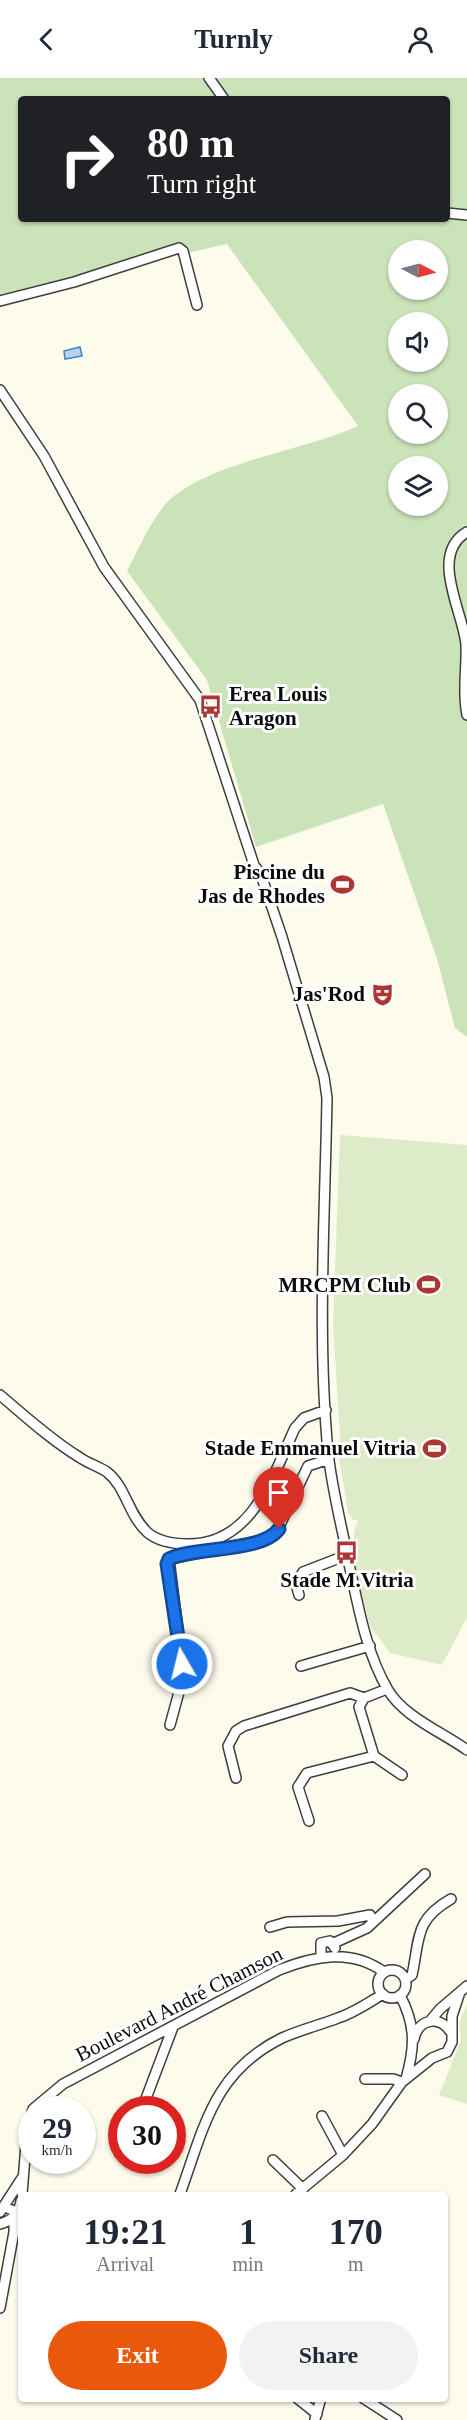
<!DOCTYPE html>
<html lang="en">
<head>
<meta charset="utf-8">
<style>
  :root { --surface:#fff; --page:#f2f2f3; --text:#1f2937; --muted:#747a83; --accent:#ea580c }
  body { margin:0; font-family:Georgia,serif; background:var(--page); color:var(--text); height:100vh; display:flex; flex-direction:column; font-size:22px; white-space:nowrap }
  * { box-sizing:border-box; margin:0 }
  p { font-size:20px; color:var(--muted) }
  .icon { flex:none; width:33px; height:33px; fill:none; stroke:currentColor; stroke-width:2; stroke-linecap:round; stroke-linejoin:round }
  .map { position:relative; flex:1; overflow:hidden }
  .sheet { position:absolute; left:18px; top:2114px; width:430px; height:210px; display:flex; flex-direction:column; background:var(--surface); border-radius:6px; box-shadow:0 2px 4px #0004 }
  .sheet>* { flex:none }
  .guide { position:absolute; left:18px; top:18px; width:432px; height:126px; border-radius:6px; box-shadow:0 2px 4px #0004; background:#202124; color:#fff; overflow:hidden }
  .needle { width:39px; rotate:96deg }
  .tools { position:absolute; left:388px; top:162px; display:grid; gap:12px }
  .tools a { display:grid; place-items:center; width:60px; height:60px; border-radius:50%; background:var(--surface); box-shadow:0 2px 4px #0004; font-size:30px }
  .speed { position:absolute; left:18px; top:2018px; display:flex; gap:12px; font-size:30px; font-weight:700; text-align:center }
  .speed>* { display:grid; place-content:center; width:78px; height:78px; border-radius:50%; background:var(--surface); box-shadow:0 2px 4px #0004; line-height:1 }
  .speed small { font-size:15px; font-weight:400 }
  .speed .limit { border:9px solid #d22; background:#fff; color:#111 }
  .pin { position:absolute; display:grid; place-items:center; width:51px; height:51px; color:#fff; margin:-62px -26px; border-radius:50% 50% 50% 0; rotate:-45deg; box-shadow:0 0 6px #0007 }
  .pin .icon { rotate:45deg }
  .me { position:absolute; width:66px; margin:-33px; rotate:352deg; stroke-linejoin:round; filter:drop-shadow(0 0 4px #0008) }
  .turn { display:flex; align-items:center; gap:21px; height:126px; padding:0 30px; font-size:27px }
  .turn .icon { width:78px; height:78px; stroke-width:2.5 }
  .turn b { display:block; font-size:42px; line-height:51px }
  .eta { display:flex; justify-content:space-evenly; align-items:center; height:102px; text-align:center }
  .eta b { font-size:36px; font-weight:600; line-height:42px }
  .primary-button { display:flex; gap:12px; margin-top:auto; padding:12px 30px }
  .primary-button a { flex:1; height:69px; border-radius:36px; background:var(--accent); color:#fff; font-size:24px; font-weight:600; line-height:69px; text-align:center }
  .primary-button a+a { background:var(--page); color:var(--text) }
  header { display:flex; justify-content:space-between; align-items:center; height:78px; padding:0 30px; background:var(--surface); font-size:27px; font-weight:600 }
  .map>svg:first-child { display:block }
  .green { fill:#cbe3b9; fill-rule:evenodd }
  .pitch { fill:#ddebc9 }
  .water { fill:#b5d4ef; stroke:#4483be; stroke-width:1.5 }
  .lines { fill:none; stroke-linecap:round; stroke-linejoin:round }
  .street-casing { stroke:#3e3e3e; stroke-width:12 }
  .street { stroke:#fff; stroke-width:9 }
  .route-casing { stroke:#114b97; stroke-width:15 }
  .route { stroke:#1a73e8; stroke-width:10 }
  .labels { text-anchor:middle; stroke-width:6; stroke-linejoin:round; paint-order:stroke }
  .poi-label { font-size:21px; font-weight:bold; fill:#0b0b0b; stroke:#fff; text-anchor:end }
  .street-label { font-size:21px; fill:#0b0b0b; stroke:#fff }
</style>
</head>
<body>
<header><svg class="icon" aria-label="back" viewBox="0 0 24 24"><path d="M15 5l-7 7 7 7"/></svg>Turnly<svg class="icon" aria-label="person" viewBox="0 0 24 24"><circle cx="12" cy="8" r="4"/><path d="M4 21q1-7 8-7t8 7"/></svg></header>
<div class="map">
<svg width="467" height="2342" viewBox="0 0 467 2342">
  <rect width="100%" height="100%" fill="#fdfbeb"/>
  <path class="green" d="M0,0H467V959L455,950L437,881L383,726L256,769L207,602L127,493C138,472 149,447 163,429C199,385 306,373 358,348L227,166L135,187L0,228ZM21,21H447V141H21ZM399,172H438V212H399ZM399,244H438V284H399ZM399,316H438V356H399ZM399,388H438V428H399Z"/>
  <path class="pitch" d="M340,1057L467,1067V1539L442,1587L390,1575L370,1548L355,1491C359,1471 348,1465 358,1443L353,1442L348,1434L338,1373L340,1359L333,1246Z
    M467,1926V2026L439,2017L461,1962L459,1946Z"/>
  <path class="water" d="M80,269L82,278L65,281L64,273Z"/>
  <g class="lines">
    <defs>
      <path id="street" d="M209,0L224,21
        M447,135L467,137
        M0,223L74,204L179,170L183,173L197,227
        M0,312L44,378L104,489L200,622L254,787L261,797L282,859L324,999L327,1020C325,1138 317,1257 328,1374C332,1412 342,1449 349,1486C358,1527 366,1575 388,1612C404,1639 442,1654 467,1672
        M467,454C428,477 464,535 466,567C467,590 462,614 467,637
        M0,1317C25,1338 51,1362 79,1379C87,1385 98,1388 107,1394C126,1409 128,1436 147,1454C158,1464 174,1466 189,1466C253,1466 273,1397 295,1350L304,1340L326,1332
        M299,1517L296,1506L303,1494L347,1477
        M301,1588L370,1568
        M387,1611L364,1620L359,1629L374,1678L402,1697
        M170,1647L179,1614L182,1586L169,1481L254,1464L275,1457L308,1388L329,1381
        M236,1700L228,1668L236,1653L244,1648L350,1615L364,1620
        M309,1743L298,1709L307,1695L374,1678
        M270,1849L287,1844L338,1843L370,1837L373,1844
        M334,1865L367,1850L425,1796
        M321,1879V1865L330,1863L335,1870
        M378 1906a14 14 0 1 1 28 0a14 14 0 1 1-28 0Z
        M406,1901L412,1897C420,1861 414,1842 451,1821
        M400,1917C416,1948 415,1968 406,2001
        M430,1943L440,1931L467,1908
        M414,1961C418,1941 439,1937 450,1953
        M365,2001H393L402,2004
        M33,2031L63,2006L279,1892C314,1878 351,1870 384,1894
        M142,2031L173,1949
        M322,2038L343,2077
        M273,2082L303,2111
        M22,2116L27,2054L32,2034
        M180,2116C204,2050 213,1994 282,1960C300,1952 320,1947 338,1940C354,1935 368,1925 383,1916
        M296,2116L343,2077L372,2046L402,2004L432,1980L447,1974L452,1964V1938L460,1914
        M0,2134L22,2100
        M0,2146C13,2142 19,2136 21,2123
        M0,2230L14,2154V2133L5,2129
        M297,2320L317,2336
        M363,2320L397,2342
        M315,2341L321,2320"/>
    </defs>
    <use href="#street" class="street-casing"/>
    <use href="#street" class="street"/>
  </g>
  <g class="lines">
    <defs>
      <path id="route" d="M182,1586L167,1486L169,1481C196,1468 261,1475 279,1451"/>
    </defs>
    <use href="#route" class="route-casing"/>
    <use href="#route" class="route"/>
  </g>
  <defs>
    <symbol id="bus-bare" viewBox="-9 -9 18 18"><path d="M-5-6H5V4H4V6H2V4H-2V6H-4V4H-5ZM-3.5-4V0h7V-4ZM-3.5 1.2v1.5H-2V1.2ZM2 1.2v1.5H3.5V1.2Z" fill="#ab3633" stroke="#fff" stroke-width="2.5" paint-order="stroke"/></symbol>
    <symbol id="stadium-bare" viewBox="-9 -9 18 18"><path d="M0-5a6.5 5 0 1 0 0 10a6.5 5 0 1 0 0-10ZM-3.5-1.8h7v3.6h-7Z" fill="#ab3633" stroke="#fff" stroke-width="2.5" paint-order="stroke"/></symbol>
    <symbol id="theatre-bare" viewBox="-9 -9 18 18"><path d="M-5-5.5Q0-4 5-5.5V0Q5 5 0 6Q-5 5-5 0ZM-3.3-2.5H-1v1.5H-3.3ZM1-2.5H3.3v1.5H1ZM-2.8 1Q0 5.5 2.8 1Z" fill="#ab3633" stroke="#fff" stroke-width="2.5" paint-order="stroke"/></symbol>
  </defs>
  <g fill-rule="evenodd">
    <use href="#bus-bare" x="194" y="612" width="33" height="33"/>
    <use href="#stadium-bare" x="326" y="790" width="33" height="33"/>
    <use href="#theatre-bare" x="366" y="900" width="33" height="33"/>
    <use href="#stadium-bare" x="412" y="1190" width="33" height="33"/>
    <use href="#stadium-bare" x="418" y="1354" width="33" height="33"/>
    <use href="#bus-bare" x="330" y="1458" width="33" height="33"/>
  </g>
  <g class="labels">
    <g class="poi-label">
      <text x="229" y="623" text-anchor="start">Erea Louis<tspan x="229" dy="24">Aragon</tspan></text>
      <text x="325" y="801">Piscine du<tspan x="325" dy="24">Jas de Rhodes</tspan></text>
      <text x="365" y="923">Jas'Rod</text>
      <text x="411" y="1214">MRCPM Club</text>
      <text x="416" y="1377">Stade Emmanuel Vitria</text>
      <text x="347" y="1509" text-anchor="middle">Stade M.Vitria</text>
    </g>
    <g class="street-label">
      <text transform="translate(179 1926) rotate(-27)" y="7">Boulevard André Chamson</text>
    </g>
  </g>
</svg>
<div class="tools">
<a><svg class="needle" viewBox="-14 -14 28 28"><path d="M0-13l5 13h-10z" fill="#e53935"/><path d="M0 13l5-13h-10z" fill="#747a83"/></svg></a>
<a><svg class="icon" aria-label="sound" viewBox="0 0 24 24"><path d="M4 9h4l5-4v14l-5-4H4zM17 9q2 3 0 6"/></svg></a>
<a><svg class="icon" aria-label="search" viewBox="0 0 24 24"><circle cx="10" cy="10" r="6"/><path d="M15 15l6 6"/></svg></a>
<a><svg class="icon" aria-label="layers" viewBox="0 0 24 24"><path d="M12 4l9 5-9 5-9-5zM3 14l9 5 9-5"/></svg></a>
</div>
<div class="speed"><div>29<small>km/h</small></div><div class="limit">30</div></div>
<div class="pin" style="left:279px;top:1451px;background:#d93025"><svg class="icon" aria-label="arrive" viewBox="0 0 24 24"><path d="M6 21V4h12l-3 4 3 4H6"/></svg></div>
<svg class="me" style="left:182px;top:1586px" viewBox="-20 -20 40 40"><circle r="17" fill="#1a73e8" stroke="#fff" stroke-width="3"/><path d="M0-11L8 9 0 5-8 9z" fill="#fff"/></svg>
<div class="guide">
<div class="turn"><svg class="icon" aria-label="right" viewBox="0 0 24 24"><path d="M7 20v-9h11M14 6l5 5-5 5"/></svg><div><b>80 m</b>Turn right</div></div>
</div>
<section class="sheet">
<div class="eta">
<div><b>19:21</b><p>Arrival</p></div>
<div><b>1</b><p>min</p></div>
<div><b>170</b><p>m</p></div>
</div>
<div class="primary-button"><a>Exit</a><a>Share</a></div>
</section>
</div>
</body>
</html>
